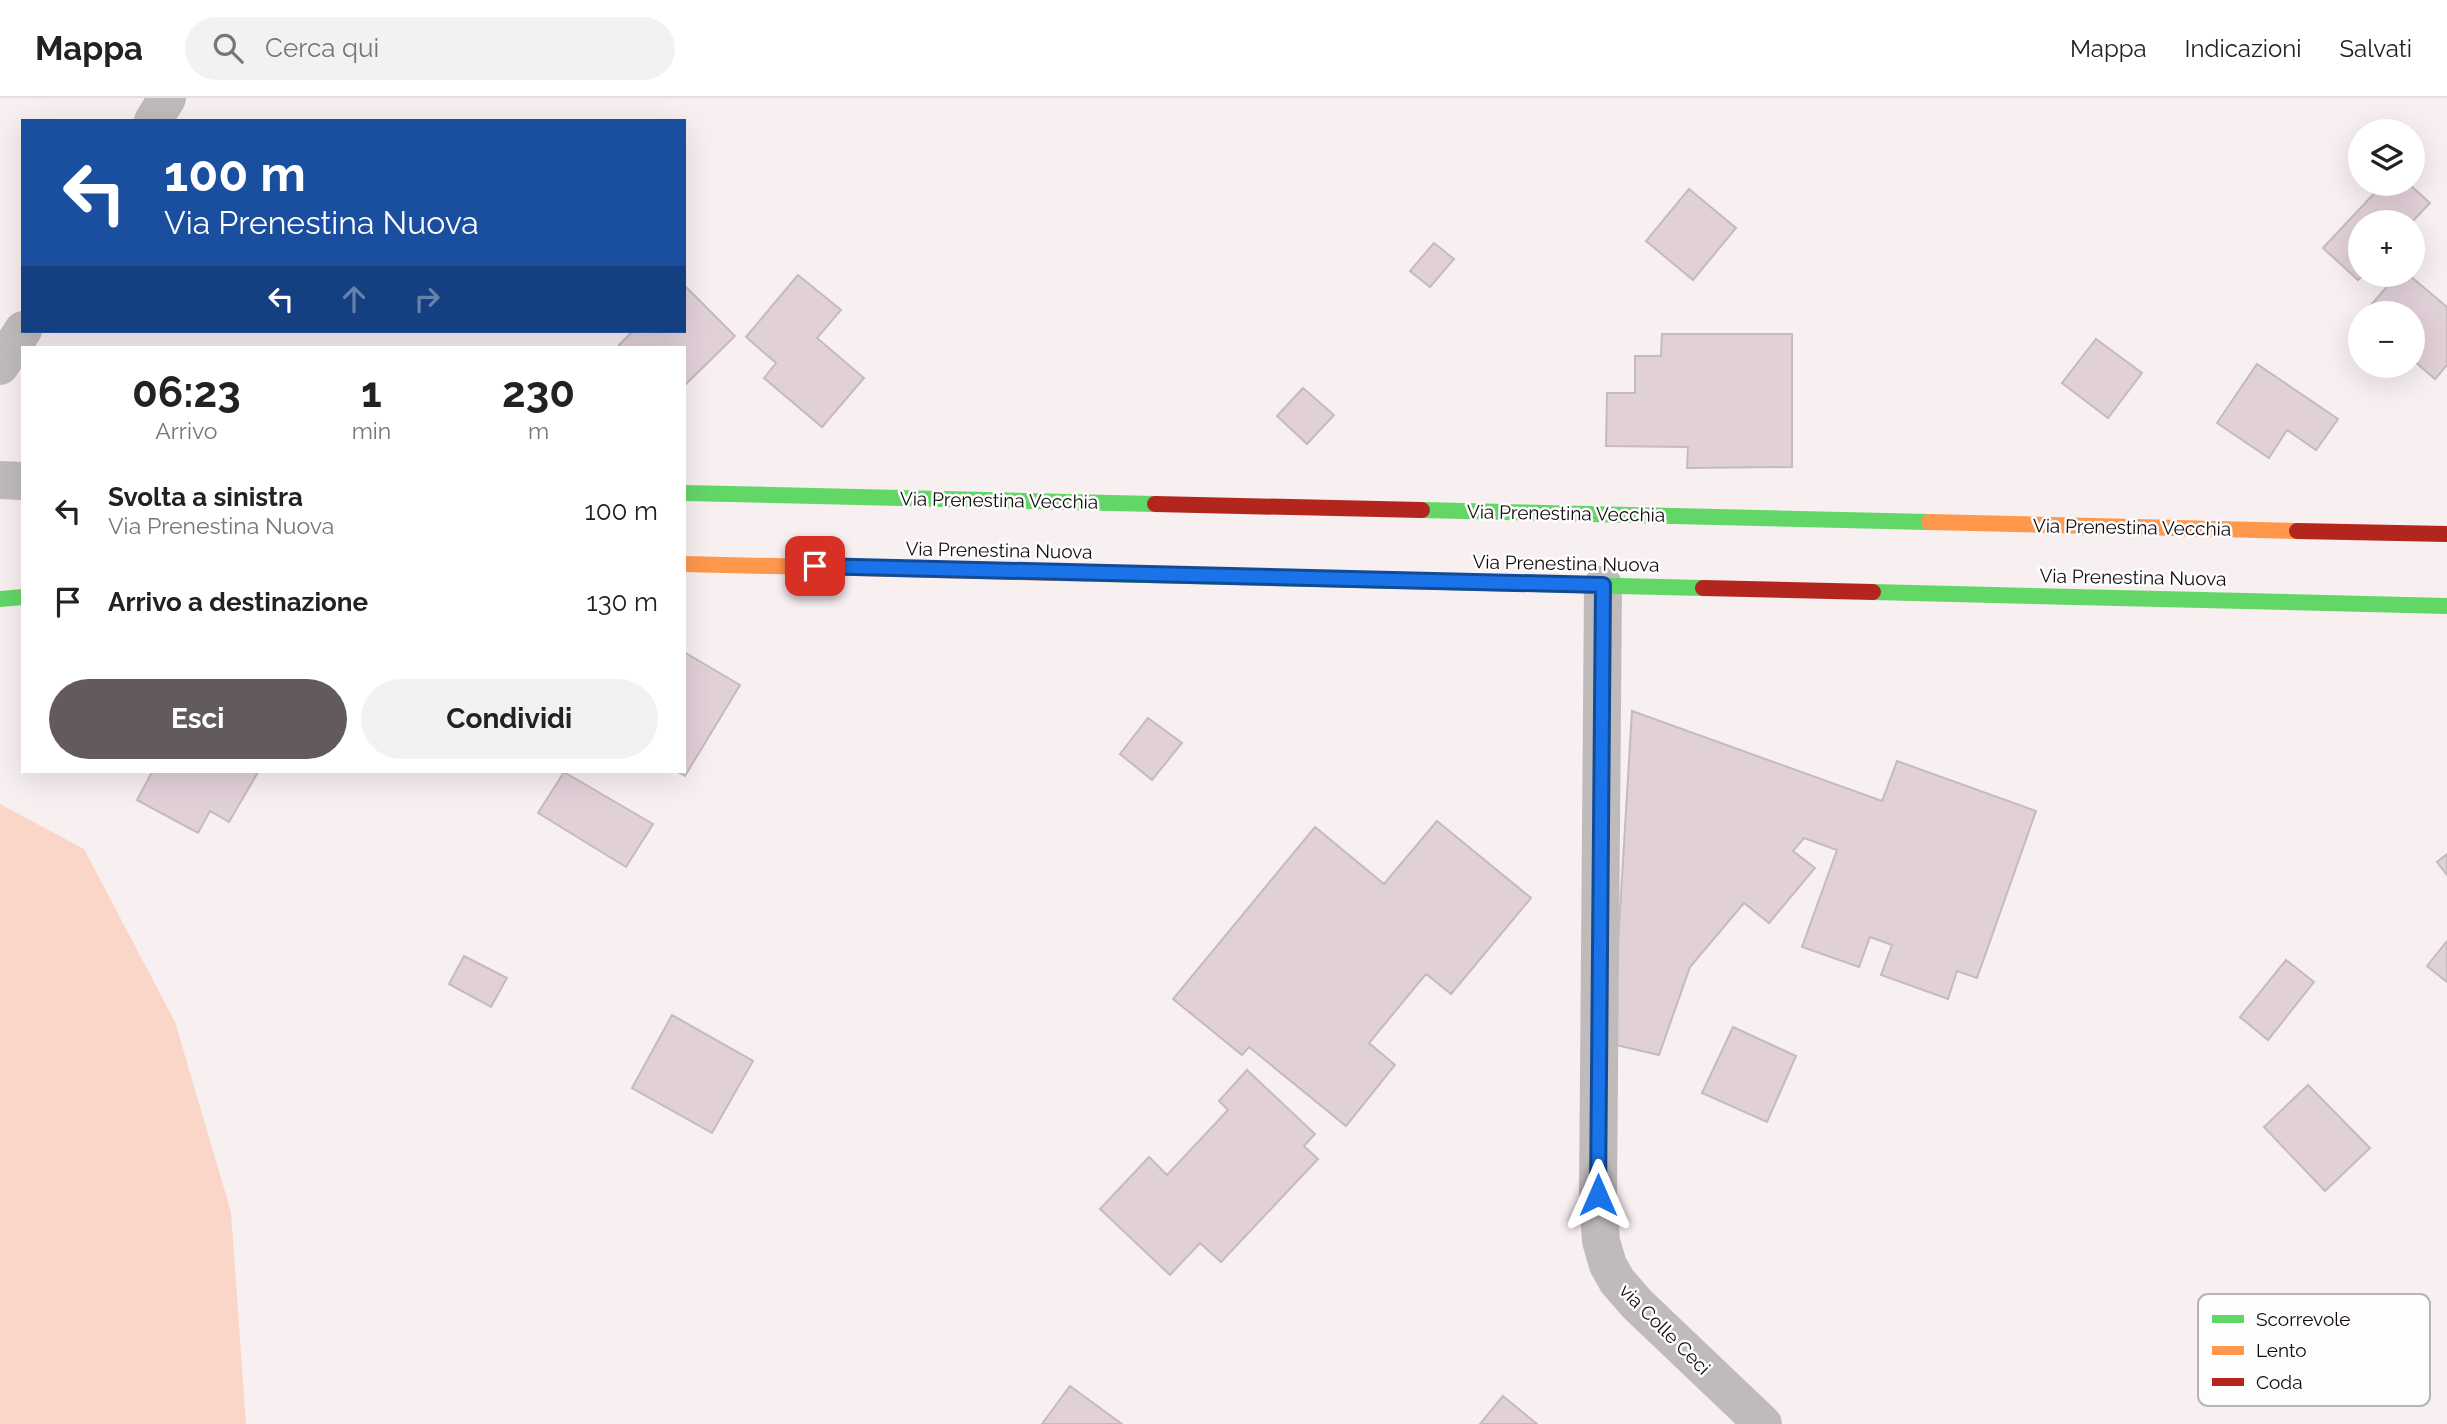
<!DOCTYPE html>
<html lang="it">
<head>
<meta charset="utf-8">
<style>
  :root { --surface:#fff; --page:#f2f2f2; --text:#222; --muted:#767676; --line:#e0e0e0; --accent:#625a5c }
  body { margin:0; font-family:Raleway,sans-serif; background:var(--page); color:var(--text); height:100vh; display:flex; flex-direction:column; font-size:26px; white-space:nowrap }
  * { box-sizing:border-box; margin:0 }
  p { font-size:23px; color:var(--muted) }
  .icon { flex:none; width:38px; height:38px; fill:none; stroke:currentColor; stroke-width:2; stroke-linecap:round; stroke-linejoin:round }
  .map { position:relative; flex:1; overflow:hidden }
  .sheet { position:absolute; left:21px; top:248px; width:665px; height:427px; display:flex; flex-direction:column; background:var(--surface); border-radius:0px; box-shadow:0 7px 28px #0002 }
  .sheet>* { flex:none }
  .hud { position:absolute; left:21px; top:21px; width:665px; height:214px; border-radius:0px; box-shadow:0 7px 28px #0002; background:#1a4fa0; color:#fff; overflow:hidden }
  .buttons { position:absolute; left:2348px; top:21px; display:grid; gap:14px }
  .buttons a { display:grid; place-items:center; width:77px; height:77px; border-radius:50%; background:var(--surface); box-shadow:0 7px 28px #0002; font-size:35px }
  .pin { position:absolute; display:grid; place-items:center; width:60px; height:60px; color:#fff; margin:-30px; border-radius:14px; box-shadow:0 4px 10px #0006 }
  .me { position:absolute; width:77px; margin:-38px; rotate:0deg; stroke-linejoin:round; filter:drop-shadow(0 0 5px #0008) }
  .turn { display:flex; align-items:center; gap:24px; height:147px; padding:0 28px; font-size:32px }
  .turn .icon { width:91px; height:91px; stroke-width:2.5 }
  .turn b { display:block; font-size:49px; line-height:60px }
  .lanes { display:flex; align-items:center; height:66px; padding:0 28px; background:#0003; justify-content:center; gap:35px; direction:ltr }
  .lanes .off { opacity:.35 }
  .eta { display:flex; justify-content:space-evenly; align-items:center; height:119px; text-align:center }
  .eta b { font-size:42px; font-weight:700; line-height:49px }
  .primary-button { display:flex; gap:14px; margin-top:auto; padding:14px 28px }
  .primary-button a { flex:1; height:80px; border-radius:42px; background:var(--accent); color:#fff; font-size:28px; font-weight:700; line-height:80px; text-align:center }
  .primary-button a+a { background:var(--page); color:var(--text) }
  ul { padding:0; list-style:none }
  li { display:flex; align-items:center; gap:21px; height:91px; padding:0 28px }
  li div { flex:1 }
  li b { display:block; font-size:26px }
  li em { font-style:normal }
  header { display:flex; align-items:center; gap:42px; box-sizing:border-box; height:98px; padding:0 35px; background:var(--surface); border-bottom:2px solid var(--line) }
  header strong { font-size:33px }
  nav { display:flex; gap:38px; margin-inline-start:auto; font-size:24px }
  .search { width:490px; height:63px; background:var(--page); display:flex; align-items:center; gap:18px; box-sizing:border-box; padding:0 24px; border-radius:38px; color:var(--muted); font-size:26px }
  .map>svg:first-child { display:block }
  .green { fill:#fad6c8 }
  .building { fill:#e2d0d9; stroke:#c3bbbe; stroke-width:2 }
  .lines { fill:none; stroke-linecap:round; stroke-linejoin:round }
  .street { stroke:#c0bbbb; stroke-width:38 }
  .fast { stroke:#63d668; stroke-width:16 }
  .slow { stroke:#ff974d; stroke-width:16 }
  .jam { stroke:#b3261e; stroke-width:16 }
  .route-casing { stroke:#114b97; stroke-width:18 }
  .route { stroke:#1a73e8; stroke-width:12 }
  .labels { text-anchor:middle; stroke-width:5; stroke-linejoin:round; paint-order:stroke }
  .street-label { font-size:19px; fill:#11090b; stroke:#fdfdfd }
  .key { fill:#fdfdfd; stroke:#b6b4b4; stroke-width:2 }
  .key-label { font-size:19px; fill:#11090b }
</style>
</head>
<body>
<header>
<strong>Mappa</strong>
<div class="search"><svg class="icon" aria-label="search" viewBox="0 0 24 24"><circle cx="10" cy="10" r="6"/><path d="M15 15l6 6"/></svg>Cerca qui</div>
<nav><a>Mappa</a><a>Indicazioni</a><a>Salvati</a></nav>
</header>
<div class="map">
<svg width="2447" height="1326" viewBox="0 0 2447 1326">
  <rect width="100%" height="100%" fill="#f8eff1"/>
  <path class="green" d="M0,706L84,751L175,924L231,1114L246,1326H0Z"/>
  <path class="building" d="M2383,86H2409L2430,105L2412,124H2361V177H2363L2358,182L2323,150Z
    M1689,91L1736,130L1693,182L1646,143Z
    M1434,145L1454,161L1430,189L1410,173Z
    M798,177L841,212L817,240L864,280L822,329L764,280L776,265L746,239Z
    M2397,177H2409L2447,209V267L2435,281L2413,262V215H2364Z
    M684,187L735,238L684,288V250H623L619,247L633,233H684Z
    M1662,236H1792V369L1687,370L1688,349L1606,348L1607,295H1635V258H1661Z
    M2096,241L2142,275L2108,320L2062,285Z
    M2257,266L2338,321L2316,352L2287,332L2269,360L2217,325Z
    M1303,290L1334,317L1307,346L1277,318Z
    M684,554L740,587L685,678L678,674H684Z
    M1632,613L1882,703L1897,663L2036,713L1977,880L1957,873L1948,901L1881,877L1892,847L1870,839L1859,869L1802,849L1837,752L1804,740L1793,753L1815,770L1769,825L1744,805L1690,869L1659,957L1612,946Z
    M1148,620L1182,645L1152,682L1120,656Z
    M152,674H258L229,724L210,713L198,735L137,702Z
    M564,674L653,726L626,769L538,715Z
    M1437,723L1531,800L1451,896L1426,876L1369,945L1395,967L1346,1028L1249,949L1242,957L1173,901L1315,729L1384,786Z
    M2447,756V777L2437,764Z
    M2447,843V884L2427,868Z
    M464,858L507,880L491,909L449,886Z
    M2286,862L2314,884L2268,942L2240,919Z
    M672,917L753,963L712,1035L632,990Z
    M1733,929L1796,958L1767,1024L1702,995Z
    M1247,972L1315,1036L1304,1048L1318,1061L1221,1164L1200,1145L1170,1177L1100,1111L1149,1059L1167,1077L1228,1012L1219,1003Z
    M2308,987L2370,1050L2325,1093L2264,1029Z
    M1070,1288L1122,1326H1042Z
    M1503,1298L1537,1326H1480Z"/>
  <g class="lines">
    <path class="street" d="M153,23L167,0
      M0,268L23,232
      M0,382L23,383
      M1603,487L1598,1097L1601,1143L1608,1167L1617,1183L1637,1206L1763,1326"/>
    <path class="fast" d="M684,395L1155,406
      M1422,412L1929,424
      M1101,476L1703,490
      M1873,494L2447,508
      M0,501L23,499"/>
    <path class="slow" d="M1929,424L2297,433
      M684,466L1101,476"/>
    <path class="jam" d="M1155,406L1422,412
      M2297,433L2447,436
      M1703,490L1873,494"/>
  </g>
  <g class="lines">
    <defs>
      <path id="route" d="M815,468L1603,487L1598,1097"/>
    </defs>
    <use href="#route" class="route-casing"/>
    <use href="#route" class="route"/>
  </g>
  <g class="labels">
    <g class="street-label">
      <text transform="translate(999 402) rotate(1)" y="7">Via Prenestina Vecchia</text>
      <text transform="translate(1566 415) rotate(1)" y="7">Via Prenestina Vecchia</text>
      <text transform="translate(2132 429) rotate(1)" y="7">Via Prenestina Vecchia</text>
      <text transform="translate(999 452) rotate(1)" y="7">Via Prenestina Nuova</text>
      <text transform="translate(1566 465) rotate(1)" y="7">Via Prenestina Nuova</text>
      <text transform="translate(2133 479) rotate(1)" y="7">Via Prenestina Nuova</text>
      <text transform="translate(1665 1231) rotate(45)" y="7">via Colle Ceci</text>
    </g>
  </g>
  <rect x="2198" y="1196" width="232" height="112" rx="10" class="key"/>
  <rect x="2212" y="1217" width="32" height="8" fill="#63d668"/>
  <rect x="2212" y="1248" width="32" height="9" fill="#ff974d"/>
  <rect x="2212" y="1280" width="32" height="8" fill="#b3261e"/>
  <g class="key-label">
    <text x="2256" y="1228">Scorrevole</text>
    <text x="2256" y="1259">Lento</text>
    <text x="2256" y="1291">Coda</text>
  </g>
</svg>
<div class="buttons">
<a><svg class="icon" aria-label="layers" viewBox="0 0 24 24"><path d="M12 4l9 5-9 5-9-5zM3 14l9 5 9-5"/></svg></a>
<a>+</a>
<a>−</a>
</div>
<div class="pin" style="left:815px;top:468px;background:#d93025"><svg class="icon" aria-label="arrive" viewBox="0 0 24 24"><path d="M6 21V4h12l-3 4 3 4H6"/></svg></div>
<svg class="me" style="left:1598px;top:1097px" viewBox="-20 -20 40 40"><path d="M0-17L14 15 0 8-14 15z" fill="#1a73e8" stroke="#fff" stroke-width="4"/></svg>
<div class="hud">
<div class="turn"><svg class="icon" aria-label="left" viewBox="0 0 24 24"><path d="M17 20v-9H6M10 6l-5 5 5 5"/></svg><div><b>100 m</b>Via Prenestina Nuova</div></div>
<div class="lanes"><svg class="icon" aria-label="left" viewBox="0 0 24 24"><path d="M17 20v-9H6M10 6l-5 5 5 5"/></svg><svg class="icon off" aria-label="ahead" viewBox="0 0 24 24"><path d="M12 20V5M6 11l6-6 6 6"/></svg><svg class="icon off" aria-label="right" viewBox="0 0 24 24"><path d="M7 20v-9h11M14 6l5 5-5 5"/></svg></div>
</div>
<section class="sheet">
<div class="eta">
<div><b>06:23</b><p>Arrivo</p></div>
<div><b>1</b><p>min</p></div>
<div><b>230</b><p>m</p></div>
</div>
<ul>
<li><svg class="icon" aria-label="left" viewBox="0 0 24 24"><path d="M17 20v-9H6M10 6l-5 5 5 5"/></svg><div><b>Svolta a sinistra</b><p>Via Prenestina Nuova</p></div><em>100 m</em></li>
<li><svg class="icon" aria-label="arrive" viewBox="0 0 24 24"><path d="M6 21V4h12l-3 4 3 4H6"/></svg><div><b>Arrivo a destinazione</b></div><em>130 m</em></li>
</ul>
<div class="primary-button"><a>Esci</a><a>Condividi</a></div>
</section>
</div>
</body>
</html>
